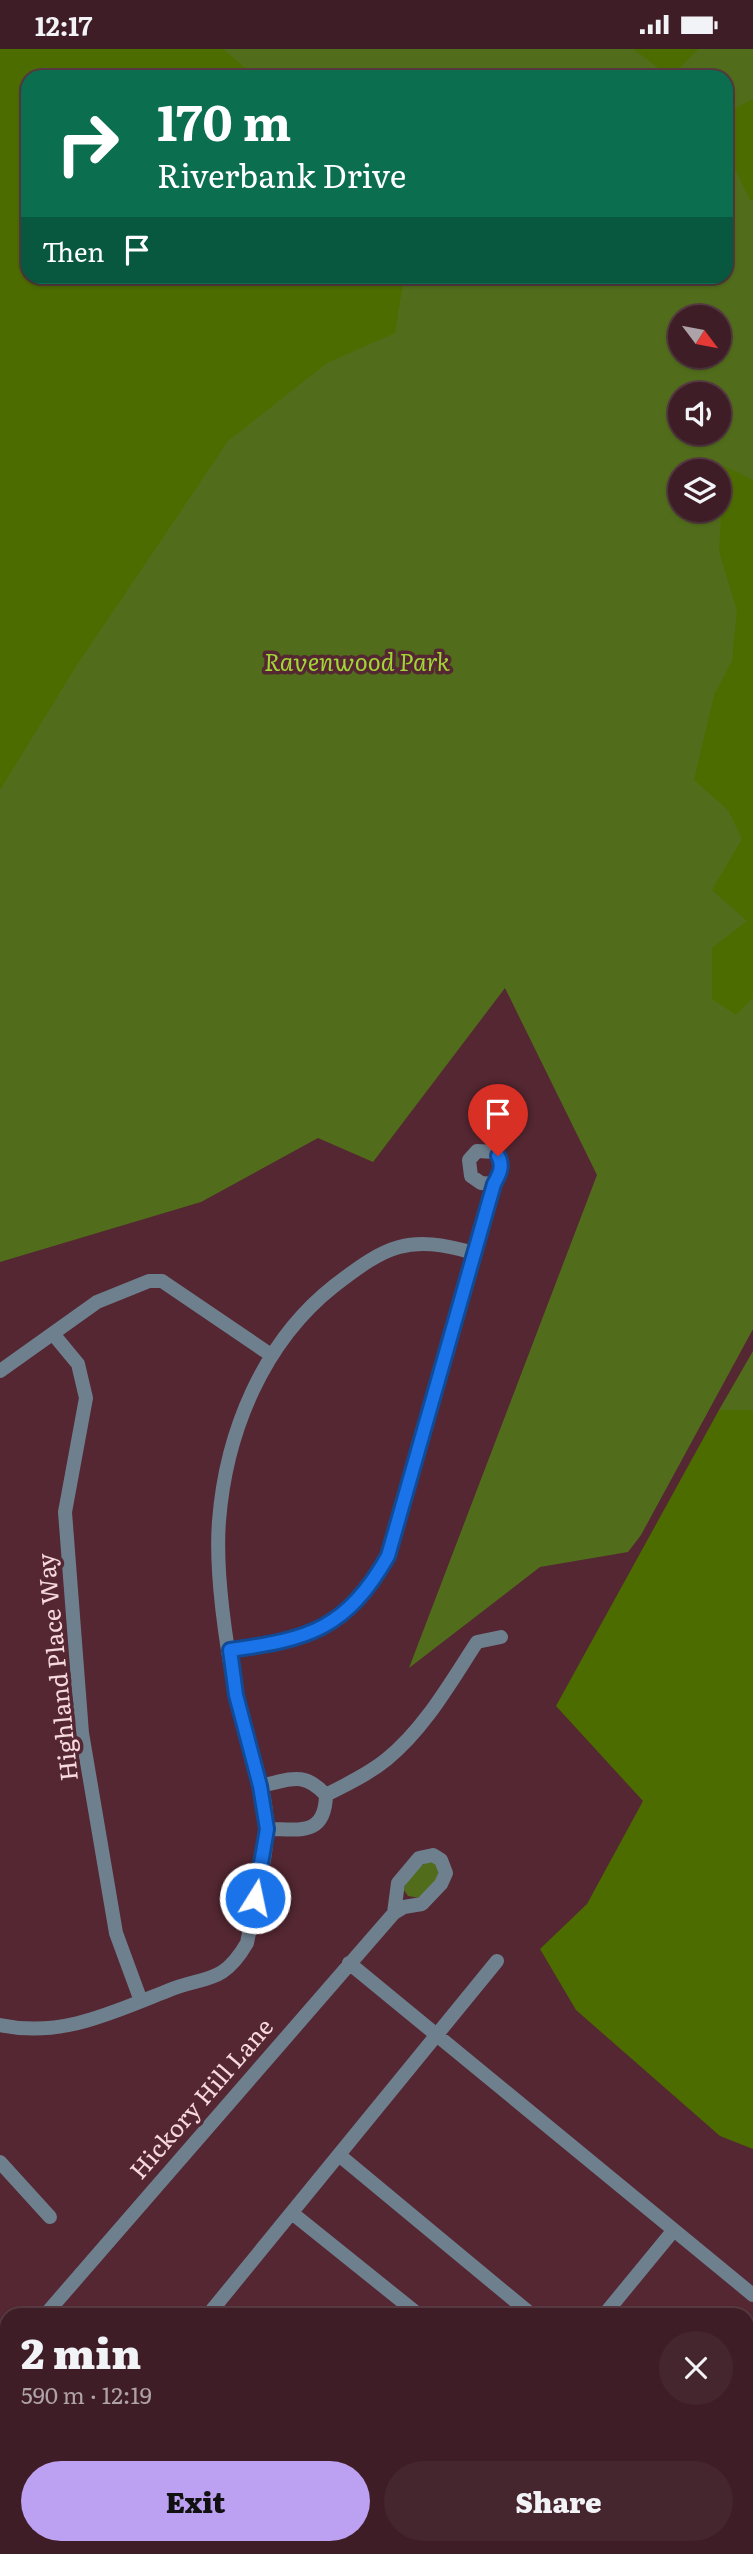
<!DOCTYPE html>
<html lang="en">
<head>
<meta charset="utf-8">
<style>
  :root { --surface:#3f1d26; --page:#46262e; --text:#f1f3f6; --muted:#ada2a7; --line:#583b43; --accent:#bca0f2 }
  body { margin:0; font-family:Literata,serif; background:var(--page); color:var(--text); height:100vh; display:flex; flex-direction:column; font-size:26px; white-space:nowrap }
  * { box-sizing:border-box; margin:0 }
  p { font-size:23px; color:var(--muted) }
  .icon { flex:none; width:38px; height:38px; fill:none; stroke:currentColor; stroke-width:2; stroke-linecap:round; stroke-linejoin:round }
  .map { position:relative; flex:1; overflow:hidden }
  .sheet { position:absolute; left:0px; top:2259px; width:754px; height:247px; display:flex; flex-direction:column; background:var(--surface); border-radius:21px 21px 0 0; box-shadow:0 2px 5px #0004,0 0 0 2px var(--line) }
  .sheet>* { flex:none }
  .banner { position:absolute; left:21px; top:21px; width:712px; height:214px; border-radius:21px; box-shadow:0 2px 5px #0004,0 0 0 2px var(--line); background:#0b6e4f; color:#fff; overflow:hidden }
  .needle { width:46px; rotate:122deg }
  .tools { position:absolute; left:668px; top:256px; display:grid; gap:14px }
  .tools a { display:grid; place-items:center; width:63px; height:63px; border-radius:50%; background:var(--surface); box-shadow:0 2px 5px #0004,0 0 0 2px var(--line); font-size:35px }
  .pin { position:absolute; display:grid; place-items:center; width:60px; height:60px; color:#fff; margin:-72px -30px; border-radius:50% 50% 50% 0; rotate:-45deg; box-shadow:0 0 7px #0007 }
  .pin .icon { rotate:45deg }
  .me { position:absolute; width:77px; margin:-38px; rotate:10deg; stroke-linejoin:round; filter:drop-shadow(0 0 5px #0008) }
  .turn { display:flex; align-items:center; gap:24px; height:147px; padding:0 21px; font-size:32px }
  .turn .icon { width:91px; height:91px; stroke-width:2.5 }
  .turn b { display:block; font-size:49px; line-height:60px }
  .then { display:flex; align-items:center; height:66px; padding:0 21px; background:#0003; gap:14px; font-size:26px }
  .round { display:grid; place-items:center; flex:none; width:74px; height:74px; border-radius:37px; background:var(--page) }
  .summary { display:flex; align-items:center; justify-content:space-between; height:119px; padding:0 21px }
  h1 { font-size:42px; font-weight:800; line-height:52px }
  .action { display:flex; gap:14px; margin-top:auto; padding:14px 21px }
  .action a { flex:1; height:80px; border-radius:42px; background:var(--accent); color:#111; font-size:28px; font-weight:800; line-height:80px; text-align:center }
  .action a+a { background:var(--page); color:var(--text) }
  .status { display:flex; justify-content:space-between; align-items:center; height:49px; padding:0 35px; background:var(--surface); direction:ltr }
  .status svg { height:19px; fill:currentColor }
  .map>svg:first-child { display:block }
  .built { fill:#622d3a }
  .green { fill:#516d1b; fill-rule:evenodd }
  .forest { fill:#4d6c00 }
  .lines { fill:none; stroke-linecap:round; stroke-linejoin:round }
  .minor { stroke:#6e7f8e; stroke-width:14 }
  .route-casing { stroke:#114b97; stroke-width:18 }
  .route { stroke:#1a73e8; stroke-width:12 }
  .labels { text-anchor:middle; stroke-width:7; stroke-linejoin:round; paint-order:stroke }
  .park-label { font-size:24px; font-style:italic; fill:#a1d535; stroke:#542732 }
  .street-label { font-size:24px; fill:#f6d8dd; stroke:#542732 }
</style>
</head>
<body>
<div class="status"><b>12:17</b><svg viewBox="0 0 49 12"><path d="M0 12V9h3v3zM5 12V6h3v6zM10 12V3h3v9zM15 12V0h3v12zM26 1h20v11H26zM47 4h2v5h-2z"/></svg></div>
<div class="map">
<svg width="753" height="2505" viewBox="0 0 753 2505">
  <rect width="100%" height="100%" fill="#542732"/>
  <path class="built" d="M747,2490L753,2494V2505H561L566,2499H747Z"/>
  <path class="green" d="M0,0H753V1280L641,1486L628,1503L540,1518L409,1619L597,1126L505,939L373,1113L318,1089L201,1153L0,1213ZM28,28H726V228H28ZM681,268H719V306H681ZM681,345H719V383H681ZM681,422H719V460H681Z
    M753,1302V1361H719Z
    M432,1812L439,1818L438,1829L420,1849L408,1847L404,1841C407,1827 419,1815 432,1812Z"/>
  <path class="forest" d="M0,0H223L256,28H28V228H404L395,284L327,314L228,392L75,619L0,741Z
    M633,0H698L671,28Z
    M753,50V151H750L726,101V64Z
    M724,417L753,431V949L736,966L712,950V899L747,872L712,841L742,790L728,761L694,731L714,646L732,612L737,562L719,502Z
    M719,1361H753V2100L720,2087L576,1961L540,1900L587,1855L643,1752L556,1657Z"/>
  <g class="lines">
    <path class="minor" d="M54,1286L78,1315L86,1349L65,1463L82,1684L116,1884L141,1952
      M0,1322L97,1253L149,1232H162L271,1306
      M230,1601C310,1589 346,1580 388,1507L494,1135C500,1124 505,1113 495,1103L477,1102L469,1111L471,1127L481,1134L494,1135
      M260,1737C290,1731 303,1721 326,1746C325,1788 299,1780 267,1780
      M326,1746C347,1735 369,1725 387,1710C425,1679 450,1634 477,1593L501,1588
      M349,1914L753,2246
      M0,1976C61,1989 111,1964 167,1942C205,1926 222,1937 247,1894C253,1863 267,1809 267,1780C267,1735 245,1689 236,1646C226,1596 215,1523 219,1472C226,1383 263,1293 334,1237C387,1196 408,1185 474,1204
      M339,2106L532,2266
      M0,2113L50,2168
      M292,2164L419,2266
      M45,2266L394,1864L404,1858L422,1855L441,1835L446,1824L441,1811L433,1806L419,1809L398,1834L394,1864
      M208,2266L497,1912
      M604,2266L673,2182
      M0,2315L7,2309
      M747,2323L753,2316
      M747,2368L753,2373
      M0,2475L7,2477
      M48,2499L57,2505
      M360,2505L365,2499
      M412,2505L417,2499"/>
  </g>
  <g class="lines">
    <defs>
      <path id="route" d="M255,1849L267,1780L260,1737L236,1646L230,1601C310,1590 346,1580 388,1507L494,1135C499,1126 504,1117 498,1107"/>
    </defs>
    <use href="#route" class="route-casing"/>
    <use href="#route" class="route"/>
  </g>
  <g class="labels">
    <g class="park-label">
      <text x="357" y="622">Ravenwood Park</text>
    </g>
    <g class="street-label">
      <text transform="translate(58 1618) rotate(-96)" y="8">Highland Place Way</text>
      <text transform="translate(202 2050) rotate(-49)" y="8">Hickory Hill Lane</text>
    </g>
  </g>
</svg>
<div class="tools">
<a><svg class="needle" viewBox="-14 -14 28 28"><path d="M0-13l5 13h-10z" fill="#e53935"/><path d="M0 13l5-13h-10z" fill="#ada2a7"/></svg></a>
<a><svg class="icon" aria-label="sound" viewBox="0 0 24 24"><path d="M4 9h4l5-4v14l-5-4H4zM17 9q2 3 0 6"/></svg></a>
<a><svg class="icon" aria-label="layers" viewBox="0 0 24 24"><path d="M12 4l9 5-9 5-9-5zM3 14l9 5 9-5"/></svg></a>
</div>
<div class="pin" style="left:498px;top:1107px;background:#d93025"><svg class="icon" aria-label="arrive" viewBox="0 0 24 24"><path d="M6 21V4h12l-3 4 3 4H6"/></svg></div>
<svg class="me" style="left:255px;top:1849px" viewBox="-20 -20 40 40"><circle r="17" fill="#1a73e8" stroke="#fff" stroke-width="3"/><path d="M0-11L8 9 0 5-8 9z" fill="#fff"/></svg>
<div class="banner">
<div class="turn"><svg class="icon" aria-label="right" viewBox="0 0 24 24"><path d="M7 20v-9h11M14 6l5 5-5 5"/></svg><div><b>170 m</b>Riverbank Drive</div></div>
<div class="then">Then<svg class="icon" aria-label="arrive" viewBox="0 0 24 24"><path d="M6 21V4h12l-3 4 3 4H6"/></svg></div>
</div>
<section class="sheet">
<div class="summary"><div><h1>2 min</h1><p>590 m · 12:19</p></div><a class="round"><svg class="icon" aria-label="close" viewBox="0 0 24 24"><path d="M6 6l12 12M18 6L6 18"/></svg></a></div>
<div class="action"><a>Exit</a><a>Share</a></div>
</section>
</div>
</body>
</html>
